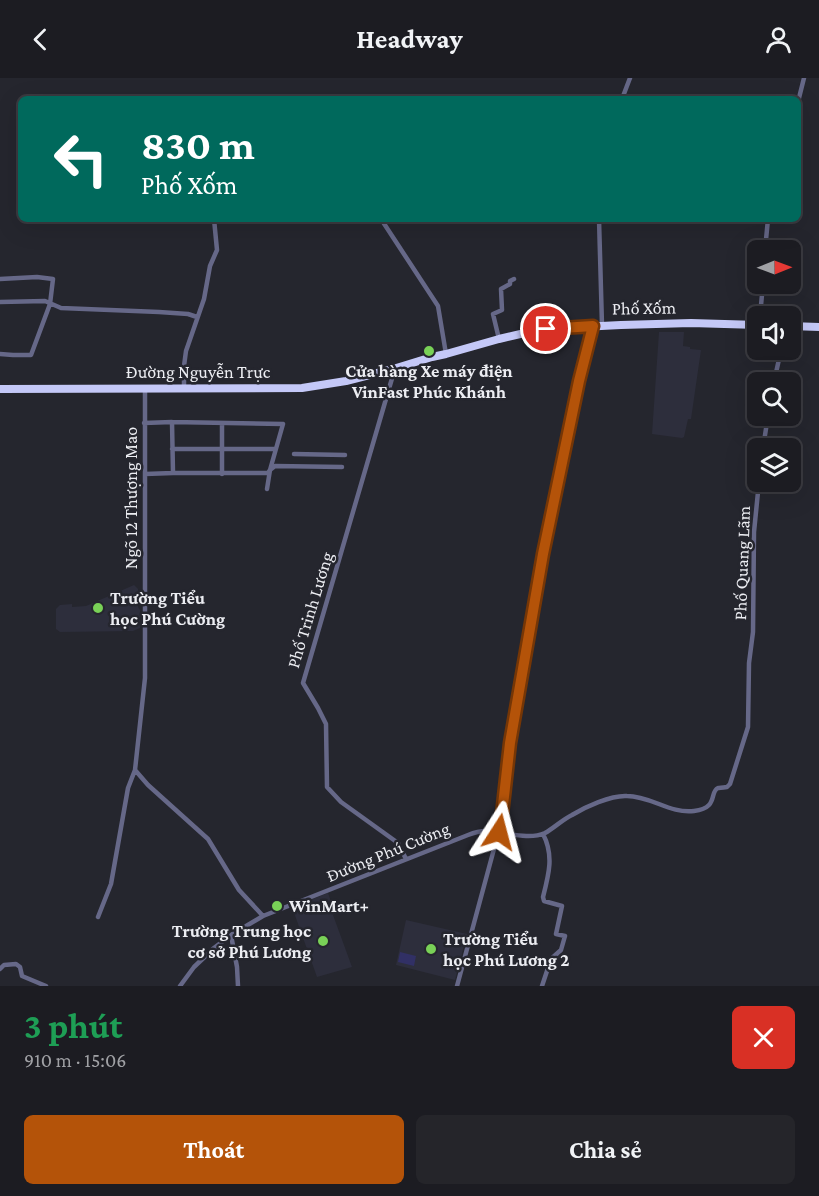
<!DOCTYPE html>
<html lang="vi">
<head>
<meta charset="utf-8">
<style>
  :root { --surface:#1c1c22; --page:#25252a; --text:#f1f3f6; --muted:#a0a1a5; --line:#3a3a40; --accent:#b45309 }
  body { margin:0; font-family:"Crimson Pro",serif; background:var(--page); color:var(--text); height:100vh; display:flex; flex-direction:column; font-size:22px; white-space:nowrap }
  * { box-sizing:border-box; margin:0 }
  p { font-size:20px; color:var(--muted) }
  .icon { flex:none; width:33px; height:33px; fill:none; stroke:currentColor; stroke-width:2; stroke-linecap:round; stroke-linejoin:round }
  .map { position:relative; height:908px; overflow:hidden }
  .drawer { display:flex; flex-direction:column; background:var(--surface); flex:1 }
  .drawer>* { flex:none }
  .banner { position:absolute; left:18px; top:18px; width:783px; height:126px; border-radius:9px; box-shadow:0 6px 24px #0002,0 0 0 2px var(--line); background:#00695c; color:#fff; overflow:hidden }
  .needle { width:39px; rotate:89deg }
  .fabs { position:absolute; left:747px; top:162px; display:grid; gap:12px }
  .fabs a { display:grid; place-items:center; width:54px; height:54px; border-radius:9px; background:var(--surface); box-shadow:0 6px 24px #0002,0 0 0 2px var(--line); font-size:30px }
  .pin { position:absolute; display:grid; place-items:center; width:51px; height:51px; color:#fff; margin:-26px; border:3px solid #fff; border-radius:50%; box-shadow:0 2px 6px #0007 }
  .me { position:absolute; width:66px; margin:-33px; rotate:9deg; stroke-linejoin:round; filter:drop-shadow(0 0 4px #0008) }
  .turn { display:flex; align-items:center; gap:21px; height:126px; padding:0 24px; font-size:27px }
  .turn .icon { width:78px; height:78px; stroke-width:2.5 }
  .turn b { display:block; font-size:42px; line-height:51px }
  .round { display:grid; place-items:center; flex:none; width:63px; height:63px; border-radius:9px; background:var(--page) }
  .headline { display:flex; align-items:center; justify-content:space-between; height:102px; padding:0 24px }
  h1 { font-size:36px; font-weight:700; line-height:45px; color:#1e9e55 }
  .button { display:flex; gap:12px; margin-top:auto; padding:12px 24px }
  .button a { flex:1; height:69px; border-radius:9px; background:var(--accent); color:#fff; font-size:24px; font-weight:700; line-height:69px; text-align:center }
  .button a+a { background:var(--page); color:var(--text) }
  header { display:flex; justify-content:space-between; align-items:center; height:78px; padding:0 24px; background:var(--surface); font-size:27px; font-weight:700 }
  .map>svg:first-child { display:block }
  .built { fill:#2d2e3c }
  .green { fill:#313065 }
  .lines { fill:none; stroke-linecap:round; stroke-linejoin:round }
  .street { stroke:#666888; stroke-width:4.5 }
  .highway { stroke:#c4c8f7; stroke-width:8 }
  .route-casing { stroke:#753606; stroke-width:15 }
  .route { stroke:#b45309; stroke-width:10 }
  .poi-dot { fill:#79d157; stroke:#25262e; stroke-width:2 }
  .labels { text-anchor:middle; stroke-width:5; stroke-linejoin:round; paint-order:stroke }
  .street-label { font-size:18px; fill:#ecedf2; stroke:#25262e }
  .poi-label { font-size:18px; font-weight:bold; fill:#ecedf2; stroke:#25262e; text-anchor:start }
</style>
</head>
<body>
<header><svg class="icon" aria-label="back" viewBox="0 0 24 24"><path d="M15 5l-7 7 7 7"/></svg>Headway<svg class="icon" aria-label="person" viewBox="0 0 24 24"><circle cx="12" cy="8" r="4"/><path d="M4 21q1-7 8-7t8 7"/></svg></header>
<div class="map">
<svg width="819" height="908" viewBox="0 0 819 908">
  <rect width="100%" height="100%" fill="#25262e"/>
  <path class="built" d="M659,254H684L683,268L690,269V271L701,272L691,341H688L684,359L682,360L652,356Z
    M134,507L138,511V529L140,532V550L133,553L60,554L56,551V531L60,527L72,526V529L86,528Z
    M328,815L335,835L333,837L352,889L317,899L292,829Z
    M406,842L467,856L455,902L396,887Z"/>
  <path class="green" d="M400,874L416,878L414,888L398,884Z"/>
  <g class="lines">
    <path class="street" d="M622,21L630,0
      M798,24L804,0
      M381,141L438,228L446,276
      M599,141L602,247
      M765,172L768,141
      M0,201L37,199L53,201L50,226L31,277H13L0,276
      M0,224L45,223L61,230L159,234L188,236L197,239
      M760,238L763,206
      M499,261L493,236L502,232L501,211L510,206V203L514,201
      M393,291V297L303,605L318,630L326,646L327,709L341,724L398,765L406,781
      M774,304L781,272
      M145,310V600L135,692L148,707L208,761L239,812L263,838
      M184,310V288L186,273L204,221L210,188L217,172L214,141
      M144,345L172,344
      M222,345V396
      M763,370L768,338
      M172,371H276
      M294,376L345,377
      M145,396L173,395H268L270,392L283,346L172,344L173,395
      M267,411L270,392L275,388L342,389
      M98,839L111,806L128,710L135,692
      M231,857L237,889L238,908
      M0,891L4,887L16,886L20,889L22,898L46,908
      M180,908L194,889L214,870L231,857L263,838L468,757C473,755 480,753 486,753C504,753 527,763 545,755C554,750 562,742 572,737C585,729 611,717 627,718C651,718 670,736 694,733C719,730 709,714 718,710C719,710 727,709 727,709L730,706L748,649L749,585L753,554L754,454L759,404
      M457,908L501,745L510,665L543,476L579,303L593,248
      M542,908L551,881L561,872L565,858L556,856L562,828L544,823L543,819C549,796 554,777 543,756"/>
    <path class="highway" d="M790,248L819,249
      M0,311L302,310L346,303L393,291L432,279L446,276L499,261L542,251L621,247L691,245L758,247"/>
  </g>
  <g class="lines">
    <defs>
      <path id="route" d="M499,754L501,745L510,665L543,476L579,303L593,248L546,251"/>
    </defs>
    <use href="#route" class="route-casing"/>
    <use href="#route" class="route"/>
  </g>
  <g class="poi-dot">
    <circle cx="429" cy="273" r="6"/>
    <circle cx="98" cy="530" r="6"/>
    <circle cx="277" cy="828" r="6"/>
    <circle cx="323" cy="863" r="6"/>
    <circle cx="431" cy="871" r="6"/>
  </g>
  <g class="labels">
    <g class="street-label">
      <text transform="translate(644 230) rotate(-1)" y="6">Phố Xốm</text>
      <text x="198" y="300">Đường Nguyễn Trực</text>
      <text transform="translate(131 420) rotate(-90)" y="6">Ngõ 12 Thượng Mao</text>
      <text transform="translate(742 485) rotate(-88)" y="6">Phố Quang Lãm</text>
      <text transform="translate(310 532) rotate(-73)" y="6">Phố Trinh Lương</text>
      <text transform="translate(388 774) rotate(-22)" y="6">Đường Phú Cường</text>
    </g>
    <g class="poi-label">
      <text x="429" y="299" text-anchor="middle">Cửa hàng Xe máy điện<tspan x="429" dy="21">VinFast Phúc Khánh</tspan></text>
      <text x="110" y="526">Trường Tiểu<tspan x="110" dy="21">học Phú Cường</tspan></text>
      <text x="289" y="834">WinMart+</text>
      <text x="311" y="859" text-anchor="end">Trường Trung học<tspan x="311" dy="21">cơ sở Phú Lương</tspan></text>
      <text x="443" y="867">Trường Tiểu<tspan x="443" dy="21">học Phú Lương 2</tspan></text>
    </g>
  </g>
</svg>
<div class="fabs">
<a><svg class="needle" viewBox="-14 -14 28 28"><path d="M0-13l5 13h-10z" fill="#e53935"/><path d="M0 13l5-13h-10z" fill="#a0a1a5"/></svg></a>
<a><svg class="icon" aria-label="sound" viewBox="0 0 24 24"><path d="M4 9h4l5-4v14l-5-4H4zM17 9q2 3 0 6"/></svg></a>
<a><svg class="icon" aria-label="search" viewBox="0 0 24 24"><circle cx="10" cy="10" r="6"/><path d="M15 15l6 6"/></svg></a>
<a><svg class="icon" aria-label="layers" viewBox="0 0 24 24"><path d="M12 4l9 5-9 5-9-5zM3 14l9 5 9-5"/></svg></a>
</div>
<div class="pin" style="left:546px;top:251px;background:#d93025"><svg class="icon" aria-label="arrive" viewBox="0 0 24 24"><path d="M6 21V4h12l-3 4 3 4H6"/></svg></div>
<svg class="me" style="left:499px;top:754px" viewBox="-20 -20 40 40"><path d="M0-17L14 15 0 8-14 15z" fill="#b45309" stroke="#fff" stroke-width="4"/></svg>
<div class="banner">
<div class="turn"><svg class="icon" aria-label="left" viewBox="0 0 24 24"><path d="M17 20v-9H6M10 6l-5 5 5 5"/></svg><div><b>830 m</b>Phố Xốm</div></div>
</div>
</div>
<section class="drawer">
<div class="headline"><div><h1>3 phút</h1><p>910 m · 15:06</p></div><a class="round" style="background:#d93025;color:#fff"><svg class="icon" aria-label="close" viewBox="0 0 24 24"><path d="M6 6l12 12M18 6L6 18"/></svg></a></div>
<div class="button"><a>Thoát</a><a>Chia sẻ</a></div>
</section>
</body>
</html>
